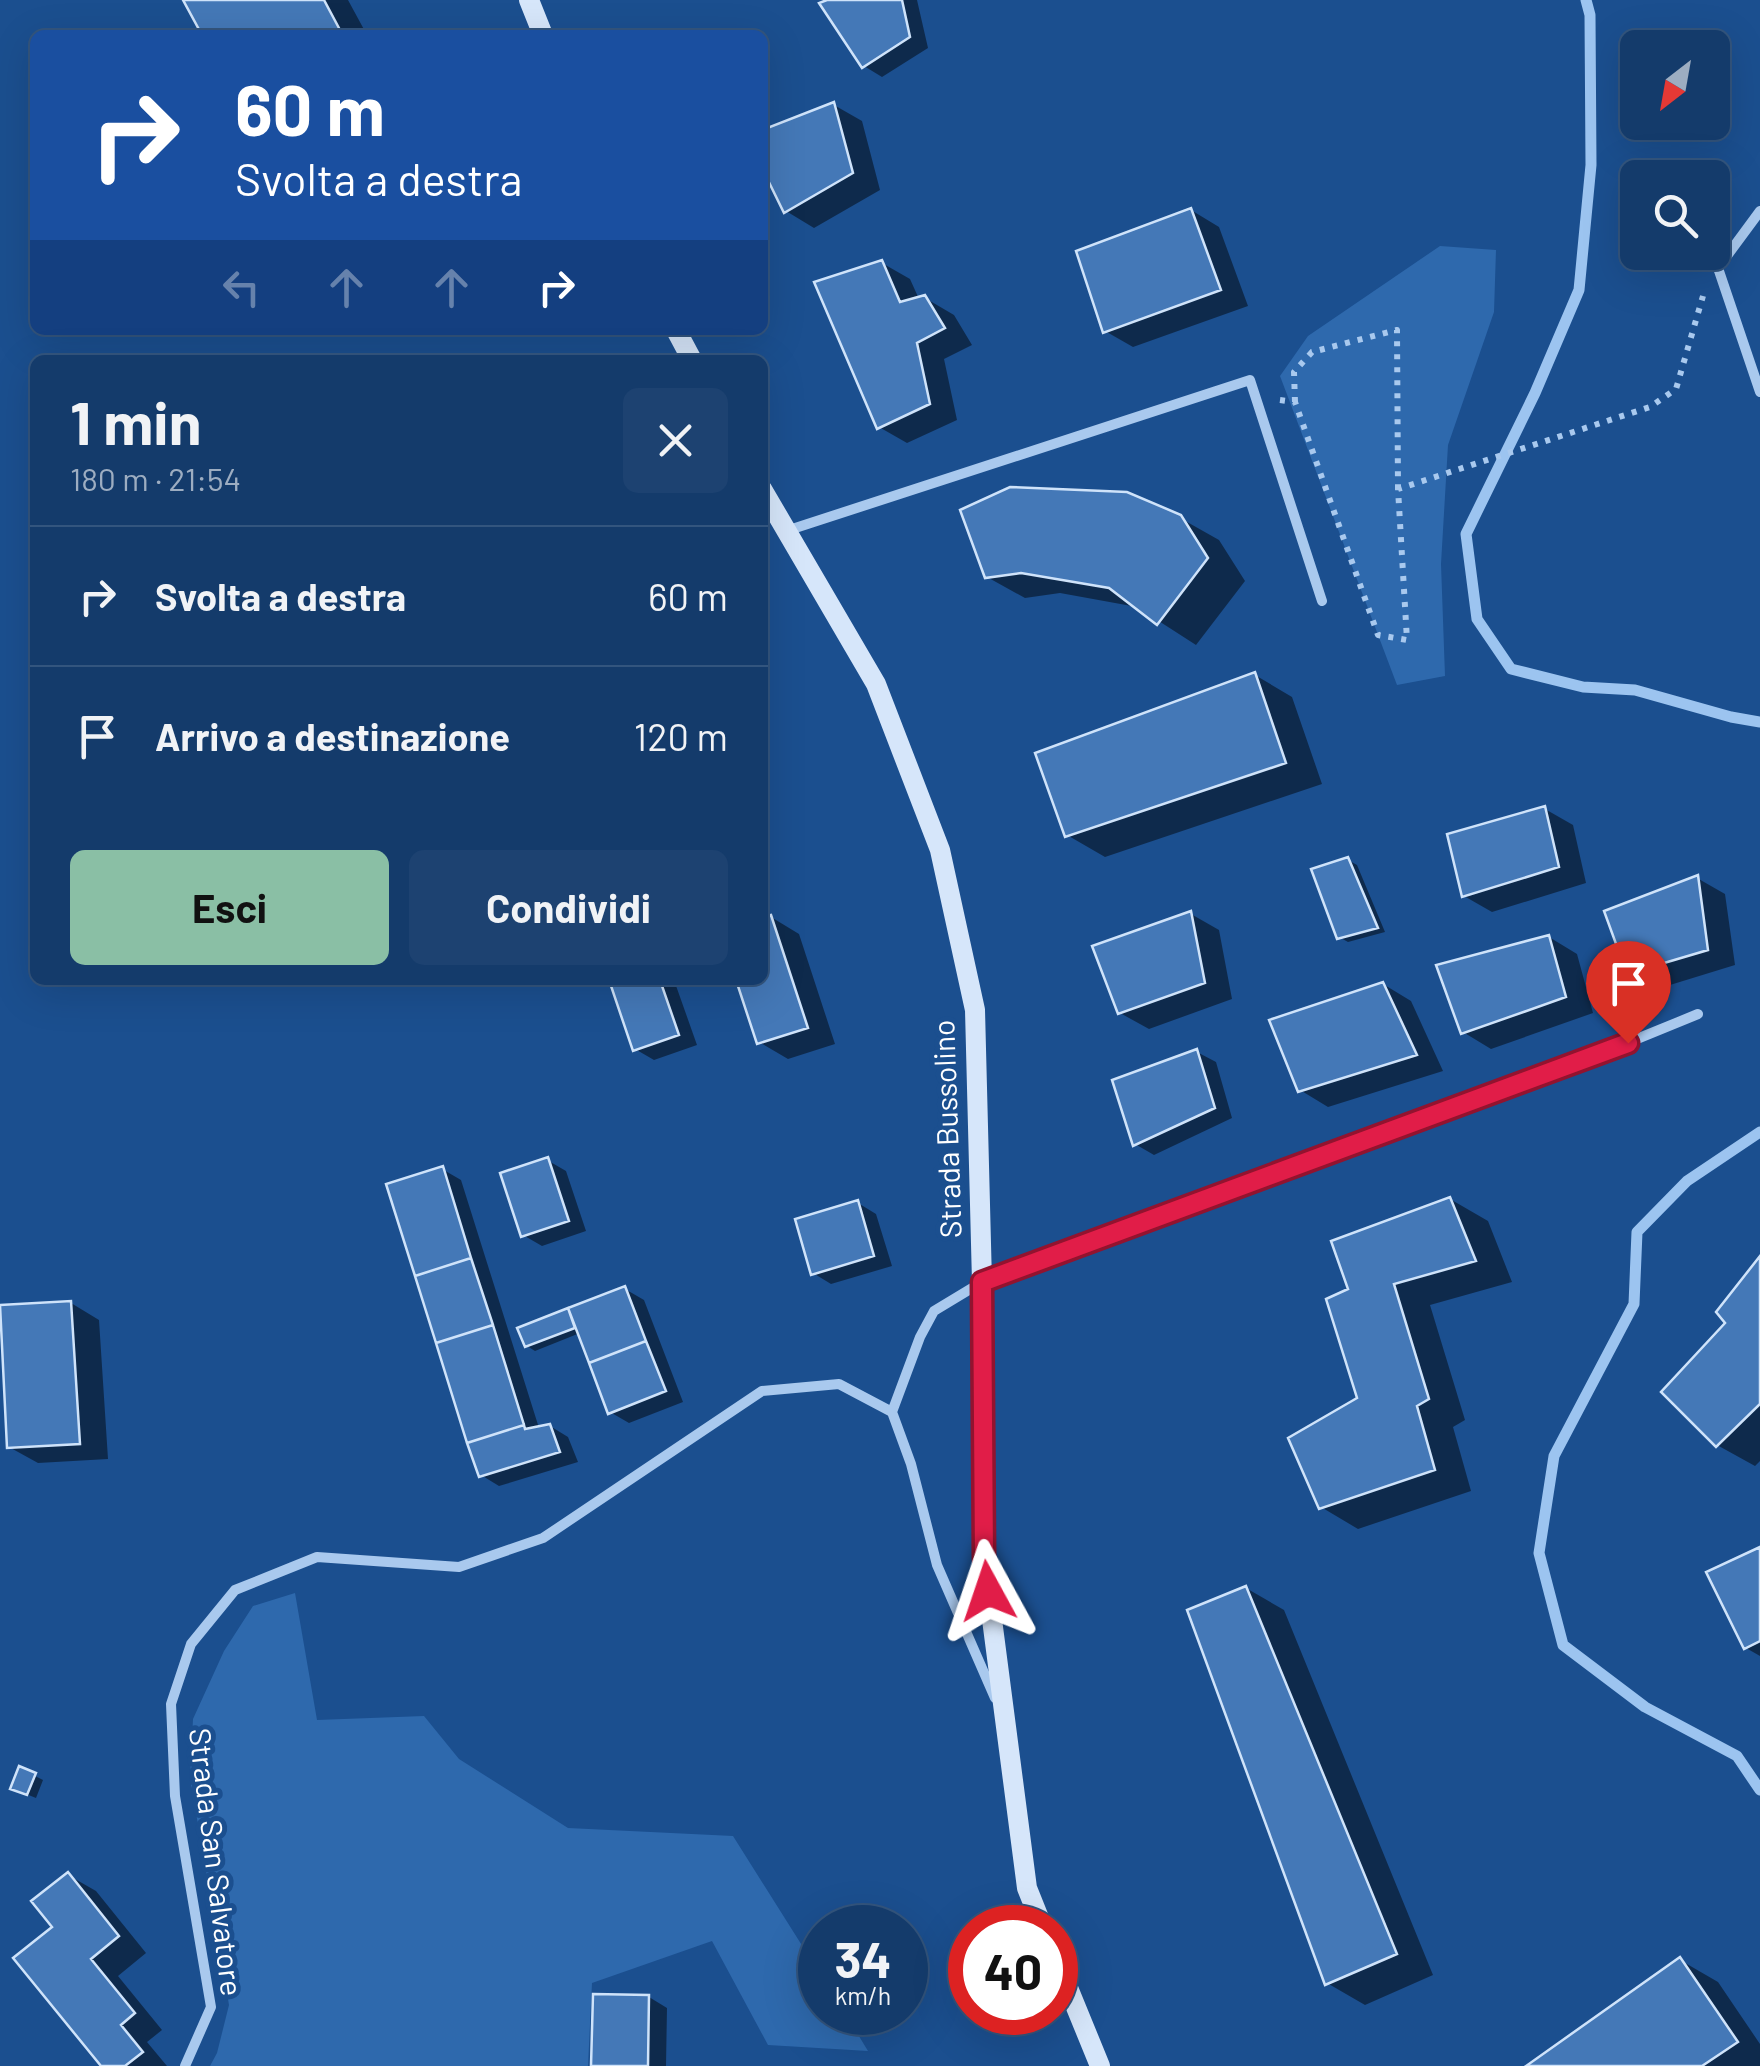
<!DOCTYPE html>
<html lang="it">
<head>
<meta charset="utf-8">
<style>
  :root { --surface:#143b6b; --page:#1d4271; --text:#f1f3f6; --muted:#9dadc1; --line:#33557e; --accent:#8abfa5 }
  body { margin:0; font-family:Barlow,sans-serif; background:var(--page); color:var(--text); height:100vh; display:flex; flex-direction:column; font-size:38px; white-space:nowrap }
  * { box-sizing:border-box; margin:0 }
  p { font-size:32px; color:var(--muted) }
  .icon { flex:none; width:55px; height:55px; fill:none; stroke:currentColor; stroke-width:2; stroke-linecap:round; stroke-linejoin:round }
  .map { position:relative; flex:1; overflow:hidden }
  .details { position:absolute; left:30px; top:355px; width:738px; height:630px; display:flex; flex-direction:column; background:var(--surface); border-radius:15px; box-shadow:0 10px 40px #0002,0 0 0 2px var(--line) }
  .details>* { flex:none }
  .guide { position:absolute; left:30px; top:30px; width:738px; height:305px; border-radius:15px; box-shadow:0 10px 40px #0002,0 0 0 2px var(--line); background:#1a4fa0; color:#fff; overflow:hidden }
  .needle { width:65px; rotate:211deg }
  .controls { position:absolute; left:1620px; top:30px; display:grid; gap:20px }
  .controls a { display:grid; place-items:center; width:110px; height:110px; border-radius:15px; background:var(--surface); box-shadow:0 10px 40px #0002,0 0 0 2px var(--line); font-size:50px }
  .speed { position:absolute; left:798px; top:1905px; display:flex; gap:20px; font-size:50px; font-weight:700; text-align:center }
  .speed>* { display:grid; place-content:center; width:130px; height:130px; border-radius:50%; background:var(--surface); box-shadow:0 10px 40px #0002,0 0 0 2px var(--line); line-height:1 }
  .speed small { font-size:25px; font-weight:400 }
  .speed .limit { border:15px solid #d22; background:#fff; color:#111 }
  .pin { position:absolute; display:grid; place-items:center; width:85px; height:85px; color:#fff; margin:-102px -42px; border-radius:50% 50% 50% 0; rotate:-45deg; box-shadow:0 0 10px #0007 }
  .pin .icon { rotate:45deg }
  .me { position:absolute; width:110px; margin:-55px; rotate:355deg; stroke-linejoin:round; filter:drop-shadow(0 0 8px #0008) }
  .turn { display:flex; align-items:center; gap:35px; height:210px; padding:0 40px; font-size:45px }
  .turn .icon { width:130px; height:130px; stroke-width:2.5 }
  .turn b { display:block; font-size:70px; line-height:85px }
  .lanes { display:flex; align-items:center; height:95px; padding:0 40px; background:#0003; justify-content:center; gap:50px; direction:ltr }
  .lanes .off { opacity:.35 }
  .round { display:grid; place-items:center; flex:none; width:105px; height:105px; border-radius:15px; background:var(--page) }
  .headline { display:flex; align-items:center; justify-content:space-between; height:170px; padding:0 40px }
  h1 { font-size:60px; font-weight:700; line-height:75px }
  .primary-button { display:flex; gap:20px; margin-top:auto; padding:20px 40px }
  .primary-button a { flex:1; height:115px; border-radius:15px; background:var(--accent); color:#111; font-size:40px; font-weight:700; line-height:115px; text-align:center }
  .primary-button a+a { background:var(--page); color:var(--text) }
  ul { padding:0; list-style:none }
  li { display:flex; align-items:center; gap:30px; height:140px; padding:0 40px; border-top:2px solid var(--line) }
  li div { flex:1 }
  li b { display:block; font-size:38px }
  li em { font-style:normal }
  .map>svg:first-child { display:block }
  .green { fill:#2e69ad }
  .shadow { fill:#0007 }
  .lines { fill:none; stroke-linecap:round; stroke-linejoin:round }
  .stream { stroke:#9cc4f0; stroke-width:11 }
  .building { fill:#4478b7; stroke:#cfe3fa; stroke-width:2.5 }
  .path { stroke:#a9c9ee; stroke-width:6; stroke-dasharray:5 8; stroke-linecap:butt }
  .street { stroke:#a9c9ee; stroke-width:10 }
  .secondary { stroke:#d6e6fa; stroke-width:20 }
  .route-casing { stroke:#92132f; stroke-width:25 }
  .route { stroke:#e11d48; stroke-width:18 }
  .labels { text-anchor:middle; stroke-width:10; stroke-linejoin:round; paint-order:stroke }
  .street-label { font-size:30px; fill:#fff; stroke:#1b4f8f }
</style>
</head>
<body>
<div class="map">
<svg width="1760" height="2066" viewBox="0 0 1760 2066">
  <rect width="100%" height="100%" fill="#1b4f8f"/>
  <path class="green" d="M1440,246L1496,250L1494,312L1448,445L1441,564L1445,676L1397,685L1280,376L1308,336Z
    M295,1593L317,1720L424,1716L459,1759L568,1828L733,1836L820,1974V2012L845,2013L868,2051L768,2045L712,1941L592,1983L588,2066H210L217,2053L229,2005L190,1778L193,1719L224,1651L253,1606Z"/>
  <path class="shadow" d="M186,0H348L367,35H205Z
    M834,0H917L928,48L882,77L864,66Z
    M834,105L862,121L880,190L814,228L786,211Z
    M1191,210L1219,227L1248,306L1133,347L1105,331Z
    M882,263L910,279L919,299L925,298L954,315L972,345L944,359L957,420L907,443L879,427Z
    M1180,518L1219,540L1245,581L1196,645L1137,607L1060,593L1025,598L987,577Z
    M1255,675L1292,697L1322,784L1105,857L1067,835Z
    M1545,809L1573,825L1586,883L1492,912L1464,896Z
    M1348,860L1357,865L1385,932L1348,942L1339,937Z
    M1697,878L1725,894L1735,965L1657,989L1629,972Z
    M1191,914L1219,930L1232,999L1149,1029L1120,1013Z
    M771,917L799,934L835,1044L788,1059L759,1042L739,980H762Z
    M1549,937L1577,954L1593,1013L1491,1049L1463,1032Z
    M612,980H674L697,1045L654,1060L635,1049Z
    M1383,984L1411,1001L1443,1071L1328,1107L1300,1090Z
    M1197,1052L1216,1062L1232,1118L1154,1155L1135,1144Z
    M547,1160L566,1171L586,1231L542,1246L523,1235Z
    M442,1169L461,1180L539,1428L550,1426L568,1437L578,1462L499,1486L481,1475Z
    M1450,1199L1488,1221L1512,1282L1430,1305L1465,1420L1453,1427L1471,1491L1358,1529L1321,1507L1360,1399L1351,1290Z
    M858,1203L876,1214L892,1266L831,1284L813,1273Z
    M1760,1260V1461L1755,1466L1717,1445L1728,1323Z
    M625,1289L644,1300L683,1402L629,1423L610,1412L580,1333L535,1351L527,1346L567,1311L573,1314Z
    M71,1303L99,1320L108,1459L38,1463L9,1447L0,1308Z
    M1760,1549V1656L1746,1648Z
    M1246,1588L1284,1610L1433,1975L1365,2005L1327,1983Z
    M35,1776L43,1780L36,1798L21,1792Z
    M68,1875L96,1891L146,1953L118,1976L162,2030L147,2042L167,2066H104L55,1927Z
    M1680,1960L1718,1982L1760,2044V2066H1530Z
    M649,1997L667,2008L666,2066H594Z"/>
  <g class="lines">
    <path class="stream" d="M1586,0L1590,15L1591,165L1579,290L1535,393L1466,534L1477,619L1511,669L1583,687L1635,690L1731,717L1760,722
      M1760,1132L1687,1181L1637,1232L1634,1304L1554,1456L1539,1553L1563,1645L1645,1707L1737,1756L1760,1790"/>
  </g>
  <path class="building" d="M183,0H324L340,30L332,35H202Z
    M827,0H902L910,37L862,68L819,3Z
    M834,102L853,173L784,213L762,168V130Z
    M1191,208L1221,290L1103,333L1076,251Z
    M882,260L900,302L925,295L945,328L917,343L930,404L877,429L814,282Z
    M1010,487L1127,492L1181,515L1208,558L1157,625L1109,588L1021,573L985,578L960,510Z
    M1255,672L1286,763L1065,837L1035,753Z
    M1545,806L1559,867L1462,897L1447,834Z
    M1348,857L1378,928L1337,939L1311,869Z
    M1698,875L1708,950L1627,974L1604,911Z
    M1191,911L1205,983L1118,1014L1092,946Z
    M771,915L808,1028L757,1044L736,980H762V917Z
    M1549,935L1566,997L1461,1034L1436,965Z
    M609,980H660L679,1035L633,1051Z
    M1383,982L1417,1055L1298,1092L1269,1020Z
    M1197,1049L1215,1108L1133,1146L1112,1080Z
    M548,1157L569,1221L521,1237L500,1173Z
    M443,1166L471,1258L415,1276L386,1184Z
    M1450,1197L1476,1261L1394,1284L1429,1399L1417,1406L1435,1470L1319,1509L1288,1438L1357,1398L1326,1299L1348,1289L1331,1241Z
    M858,1200L874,1256L811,1275L795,1219Z
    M1760,1256V1404L1716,1447L1661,1392L1725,1323L1716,1312Z
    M471,1258L493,1325L436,1343L415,1276Z
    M625,1286L646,1341L589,1363L568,1308Z
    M71,1301L80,1444L7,1448L0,1305Z
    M568,1308L575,1328L525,1347L517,1328Z
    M493,1325L524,1425L467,1443L436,1343Z
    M646,1341L666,1391L608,1414L589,1363Z
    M550,1424L560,1452L479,1477L467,1443L524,1425L525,1429Z
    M1760,1547V1641L1744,1649L1706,1572Z
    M1246,1586L1397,1954L1325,1985L1187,1610Z
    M19,1766L36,1773L27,1795L10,1789Z
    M68,1872L119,1936L91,1959L135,2013L121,2025L143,2052L125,2066H101L13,1958L52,1927L31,1901Z
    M1680,1957L1738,2042L1702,2066H1526Z
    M593,1994L649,1995L648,2066H591Z"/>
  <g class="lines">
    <path class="path" d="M1280,400L1295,402L1378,635L1407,640L1398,489L1650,407L1676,389L1703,296
      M1295,402L1294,372L1312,352L1397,330L1398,489"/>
    <path class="street" d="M1760,211L1718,268L1760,392
      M786,531L1250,380L1322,601
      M892,1412L920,1337L934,1311L982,1282L1627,1043L1698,1014
      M185,2066L211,2007L175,1796L171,1704L191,1644L235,1590L317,1557L459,1567L543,1538L762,1391L839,1384L892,1412L911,1464L937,1565L995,1698"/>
    <path class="secondary" d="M529,0L543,35
      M676,330L692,360
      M762,489L876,684L940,850L975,1010L982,1282L984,1558L1027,1888L1043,1928
      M1055,1956L1100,2066"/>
  </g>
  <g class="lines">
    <defs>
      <path id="route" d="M988,1591L984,1558L982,1282L1628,1043"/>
    </defs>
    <use href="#route" class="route-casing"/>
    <use href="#route" class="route"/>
  </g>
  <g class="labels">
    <g class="street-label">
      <text transform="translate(948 1129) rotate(-92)" y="10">Strada Bussolino</text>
      <text transform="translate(215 1862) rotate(83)" y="10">Strada San Salvatore</text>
    </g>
  </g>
</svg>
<div class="controls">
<a><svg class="needle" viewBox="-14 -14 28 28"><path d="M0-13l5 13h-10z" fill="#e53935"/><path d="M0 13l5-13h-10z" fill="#9dadc1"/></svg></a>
<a><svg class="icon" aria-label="search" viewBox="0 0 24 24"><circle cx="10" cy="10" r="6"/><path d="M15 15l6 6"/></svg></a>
</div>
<div class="speed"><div>34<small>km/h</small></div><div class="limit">40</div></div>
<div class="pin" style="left:1628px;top:1043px;background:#d93025"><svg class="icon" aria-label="arrive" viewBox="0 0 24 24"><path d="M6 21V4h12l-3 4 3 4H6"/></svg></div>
<svg class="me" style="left:988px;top:1591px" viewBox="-20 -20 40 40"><path d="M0-17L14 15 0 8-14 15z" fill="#e11d48" stroke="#fff" stroke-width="4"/></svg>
<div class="guide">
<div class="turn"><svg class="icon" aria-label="right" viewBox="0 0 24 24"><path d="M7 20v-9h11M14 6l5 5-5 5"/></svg><div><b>60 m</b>Svolta a destra</div></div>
<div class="lanes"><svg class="icon off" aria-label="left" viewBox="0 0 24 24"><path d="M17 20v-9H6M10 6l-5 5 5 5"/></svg><svg class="icon off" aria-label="ahead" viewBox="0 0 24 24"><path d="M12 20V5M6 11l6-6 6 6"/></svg><svg class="icon off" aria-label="ahead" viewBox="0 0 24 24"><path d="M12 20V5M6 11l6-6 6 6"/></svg><svg class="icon" aria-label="right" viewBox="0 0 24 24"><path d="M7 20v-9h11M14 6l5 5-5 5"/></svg></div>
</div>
<section class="details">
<div class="headline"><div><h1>1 min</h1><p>180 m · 21:54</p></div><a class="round"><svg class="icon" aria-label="close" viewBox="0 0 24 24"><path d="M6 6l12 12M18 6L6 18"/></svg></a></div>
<ul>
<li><svg class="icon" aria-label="right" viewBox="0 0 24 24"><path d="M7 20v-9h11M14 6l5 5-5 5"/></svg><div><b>Svolta a destra</b></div><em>60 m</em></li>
<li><svg class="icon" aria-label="arrive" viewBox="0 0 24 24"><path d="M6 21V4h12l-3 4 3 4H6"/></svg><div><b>Arrivo a destinazione</b></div><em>120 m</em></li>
</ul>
<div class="primary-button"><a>Esci</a><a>Condividi</a></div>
</section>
</div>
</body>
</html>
